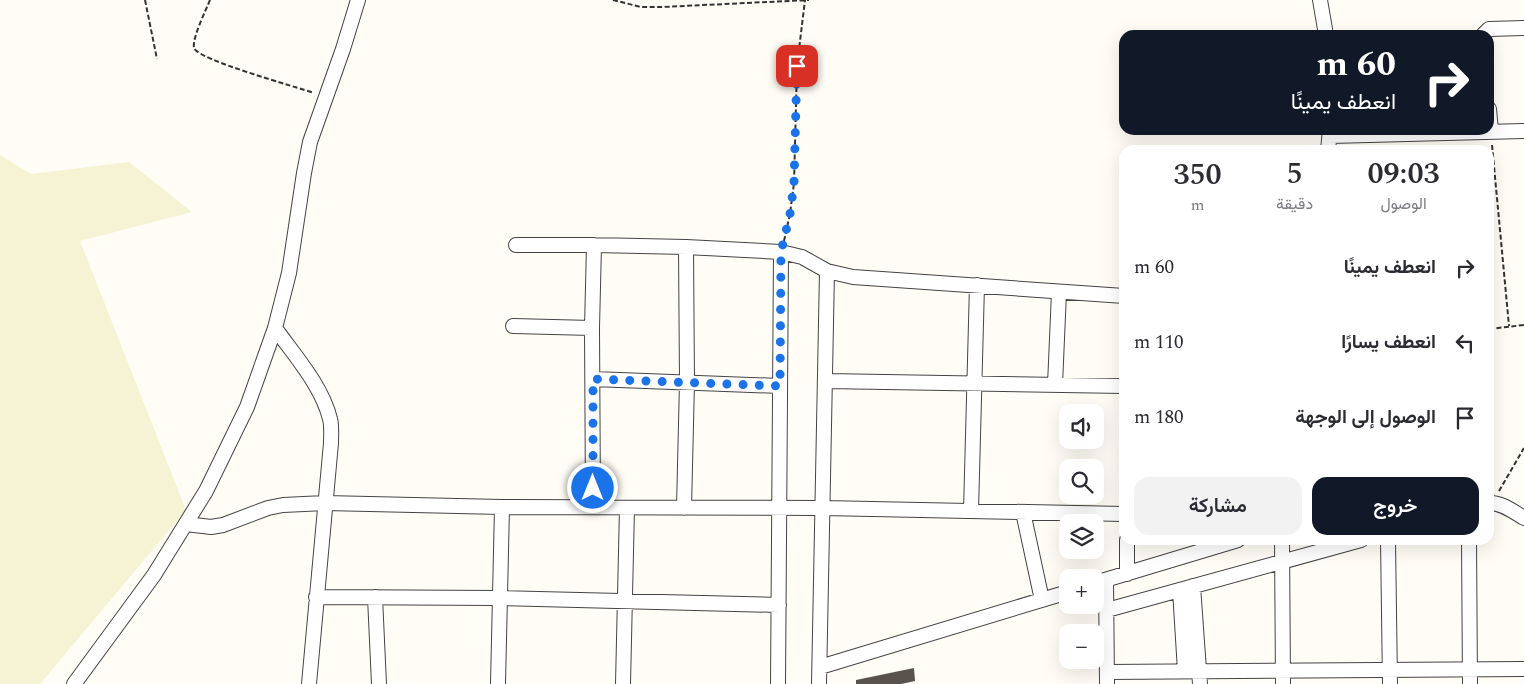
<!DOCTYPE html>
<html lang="ar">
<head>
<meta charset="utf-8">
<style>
  :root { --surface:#fff; --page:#f2f2f3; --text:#2b2b33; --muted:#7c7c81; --accent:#111827 }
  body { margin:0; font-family:Spectral,Vazirmatn,serif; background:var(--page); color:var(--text); direction:rtl; height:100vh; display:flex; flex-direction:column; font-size:19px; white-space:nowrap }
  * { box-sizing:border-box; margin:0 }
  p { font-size:16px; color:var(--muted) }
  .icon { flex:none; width:28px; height:28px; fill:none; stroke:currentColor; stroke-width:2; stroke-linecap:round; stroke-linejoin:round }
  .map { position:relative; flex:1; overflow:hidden; direction:ltr }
  .details { position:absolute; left:1119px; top:145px; width:375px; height:400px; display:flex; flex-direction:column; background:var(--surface); border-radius:15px; box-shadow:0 5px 20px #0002; direction:rtl }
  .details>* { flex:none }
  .guide { position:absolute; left:1119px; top:30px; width:375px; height:105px; border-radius:15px; box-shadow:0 5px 20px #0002; direction:rtl; background:#111827; color:#fff; overflow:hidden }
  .controls { position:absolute; left:1059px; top:404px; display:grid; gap:10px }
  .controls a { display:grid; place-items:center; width:45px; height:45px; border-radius:10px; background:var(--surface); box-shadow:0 5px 20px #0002; font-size:25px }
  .pin { position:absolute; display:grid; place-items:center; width:42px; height:42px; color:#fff; margin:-21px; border-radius:10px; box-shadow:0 2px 8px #0006 }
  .me { position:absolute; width:55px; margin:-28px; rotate:0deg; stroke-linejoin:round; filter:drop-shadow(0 0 4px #0008) }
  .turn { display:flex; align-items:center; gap:18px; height:105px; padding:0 15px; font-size:22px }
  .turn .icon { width:65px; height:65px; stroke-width:2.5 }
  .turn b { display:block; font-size:35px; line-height:42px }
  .eta { display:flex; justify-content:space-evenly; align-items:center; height:85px; text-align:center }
  .eta b { font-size:30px; font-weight:600; line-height:35px }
  .action { display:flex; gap:10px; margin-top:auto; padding:10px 15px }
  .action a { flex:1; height:58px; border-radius:15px; background:var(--accent); color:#fff; font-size:20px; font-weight:600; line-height:58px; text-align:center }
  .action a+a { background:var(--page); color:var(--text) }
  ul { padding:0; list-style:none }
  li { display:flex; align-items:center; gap:15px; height:75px; padding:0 15px }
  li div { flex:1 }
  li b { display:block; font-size:19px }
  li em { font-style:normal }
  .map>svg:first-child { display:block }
  .farmland { fill:#f6f3d4 }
  .building { fill:#5a524d }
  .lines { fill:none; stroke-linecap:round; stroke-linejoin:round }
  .minor-casing { stroke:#444; stroke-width:16 }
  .path { stroke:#333; stroke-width:2; stroke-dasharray:5 2.5; stroke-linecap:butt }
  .minor { stroke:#fff; stroke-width:14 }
  .route { stroke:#1a73e8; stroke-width:9; stroke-dasharray:0 16.2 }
</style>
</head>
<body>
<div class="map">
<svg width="1524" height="684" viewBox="0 0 1524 684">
  <rect width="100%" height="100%" fill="#fffdf5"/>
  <path class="farmland" d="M0,155L31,174L129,162L192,212L80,241L186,510L40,684H0Z"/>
  <path class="building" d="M914,668L915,681L901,684H856V680Z"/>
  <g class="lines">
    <defs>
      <path id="minor" d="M1320,0L1326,35
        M1483,35L1489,29L1524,28
        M1489,109L1491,131
        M1330,136L1524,131
        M1328,150L1330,130
        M516,245H594L686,247L781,252L802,257L827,271L853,277L1124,296
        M513,326L592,328
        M593,379L780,386
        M826,381L1124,386
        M1055,385L1059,292
        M1489,503C1501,502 1514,512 1524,518
        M593,506L592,328L594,245
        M684,508L687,382L686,247
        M971,511L977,285
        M1023,512L1042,600
        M186,524L211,527L223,525L268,508L283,505L325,503L502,507L823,508L1124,514
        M1127,540V574
        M1282,540L1283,684
        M1388,540L1390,684
        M1469,540L1470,684
        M1106,580L1107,684
        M1095,583L1238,540
        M1193,586L1200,684
        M1180,590L1185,671
        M316,597L499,598L779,605
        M375,597L379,684
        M1107,610L1361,540
        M820,667L1068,592
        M1107,672L1524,669
        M74,684L154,575L206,491L247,407L275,328
        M309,684L331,443C331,435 332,426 330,419C322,386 295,356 275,328L289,273L304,173L310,142L343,49L358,0
        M498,684L502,507
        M623,684L627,508
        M778,684L781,252
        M819,684L827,271"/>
    </defs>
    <use href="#minor" class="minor-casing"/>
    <path class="path" d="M145,0L157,59
      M210,0C206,10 192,38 194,48C198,60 297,87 314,93
      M613,0L641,7H662L809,0
      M1492,145L1509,326
      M784,241L790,214L794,183L797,66L805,0
      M1489,329L1524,325
      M1499,491L1524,448"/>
    <use href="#minor" class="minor"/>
  </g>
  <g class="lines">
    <path class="route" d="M593,488V379L780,386L781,252L790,214L794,183L797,66"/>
  </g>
</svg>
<div class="controls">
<a><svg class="icon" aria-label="sound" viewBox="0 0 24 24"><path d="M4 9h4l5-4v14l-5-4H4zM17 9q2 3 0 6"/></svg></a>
<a><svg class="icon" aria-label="search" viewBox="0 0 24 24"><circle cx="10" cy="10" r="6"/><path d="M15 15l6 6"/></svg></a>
<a><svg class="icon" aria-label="layers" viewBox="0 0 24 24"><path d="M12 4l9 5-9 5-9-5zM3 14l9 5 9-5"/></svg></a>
<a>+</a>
<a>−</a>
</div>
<div class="pin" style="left:797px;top:66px;background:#d93025"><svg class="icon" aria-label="arrive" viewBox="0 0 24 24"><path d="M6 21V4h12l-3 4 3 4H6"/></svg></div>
<svg class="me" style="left:593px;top:488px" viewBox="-20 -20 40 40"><circle r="17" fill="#1a73e8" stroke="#fff" stroke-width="3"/><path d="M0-11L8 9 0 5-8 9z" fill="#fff"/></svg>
<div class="guide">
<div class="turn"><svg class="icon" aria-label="right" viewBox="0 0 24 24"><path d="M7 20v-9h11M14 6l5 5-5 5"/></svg><div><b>60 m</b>انعطف يمينًا</div></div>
</div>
<section class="details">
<div class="eta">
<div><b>09:03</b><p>الوصول</p></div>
<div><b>5</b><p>دقيقة</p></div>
<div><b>350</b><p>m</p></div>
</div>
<ul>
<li><svg class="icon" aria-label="right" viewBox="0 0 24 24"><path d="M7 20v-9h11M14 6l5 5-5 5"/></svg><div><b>انعطف يمينًا</b></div><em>60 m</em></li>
<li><svg class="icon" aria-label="left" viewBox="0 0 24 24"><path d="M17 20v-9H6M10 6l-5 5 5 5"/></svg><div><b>انعطف يسارًا</b></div><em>110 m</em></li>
<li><svg class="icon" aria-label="arrive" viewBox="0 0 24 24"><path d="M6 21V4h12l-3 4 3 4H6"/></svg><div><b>الوصول إلى الوجهة</b></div><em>180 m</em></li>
</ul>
<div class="action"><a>خروج</a><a>مشاركة</a></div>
</section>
</div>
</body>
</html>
